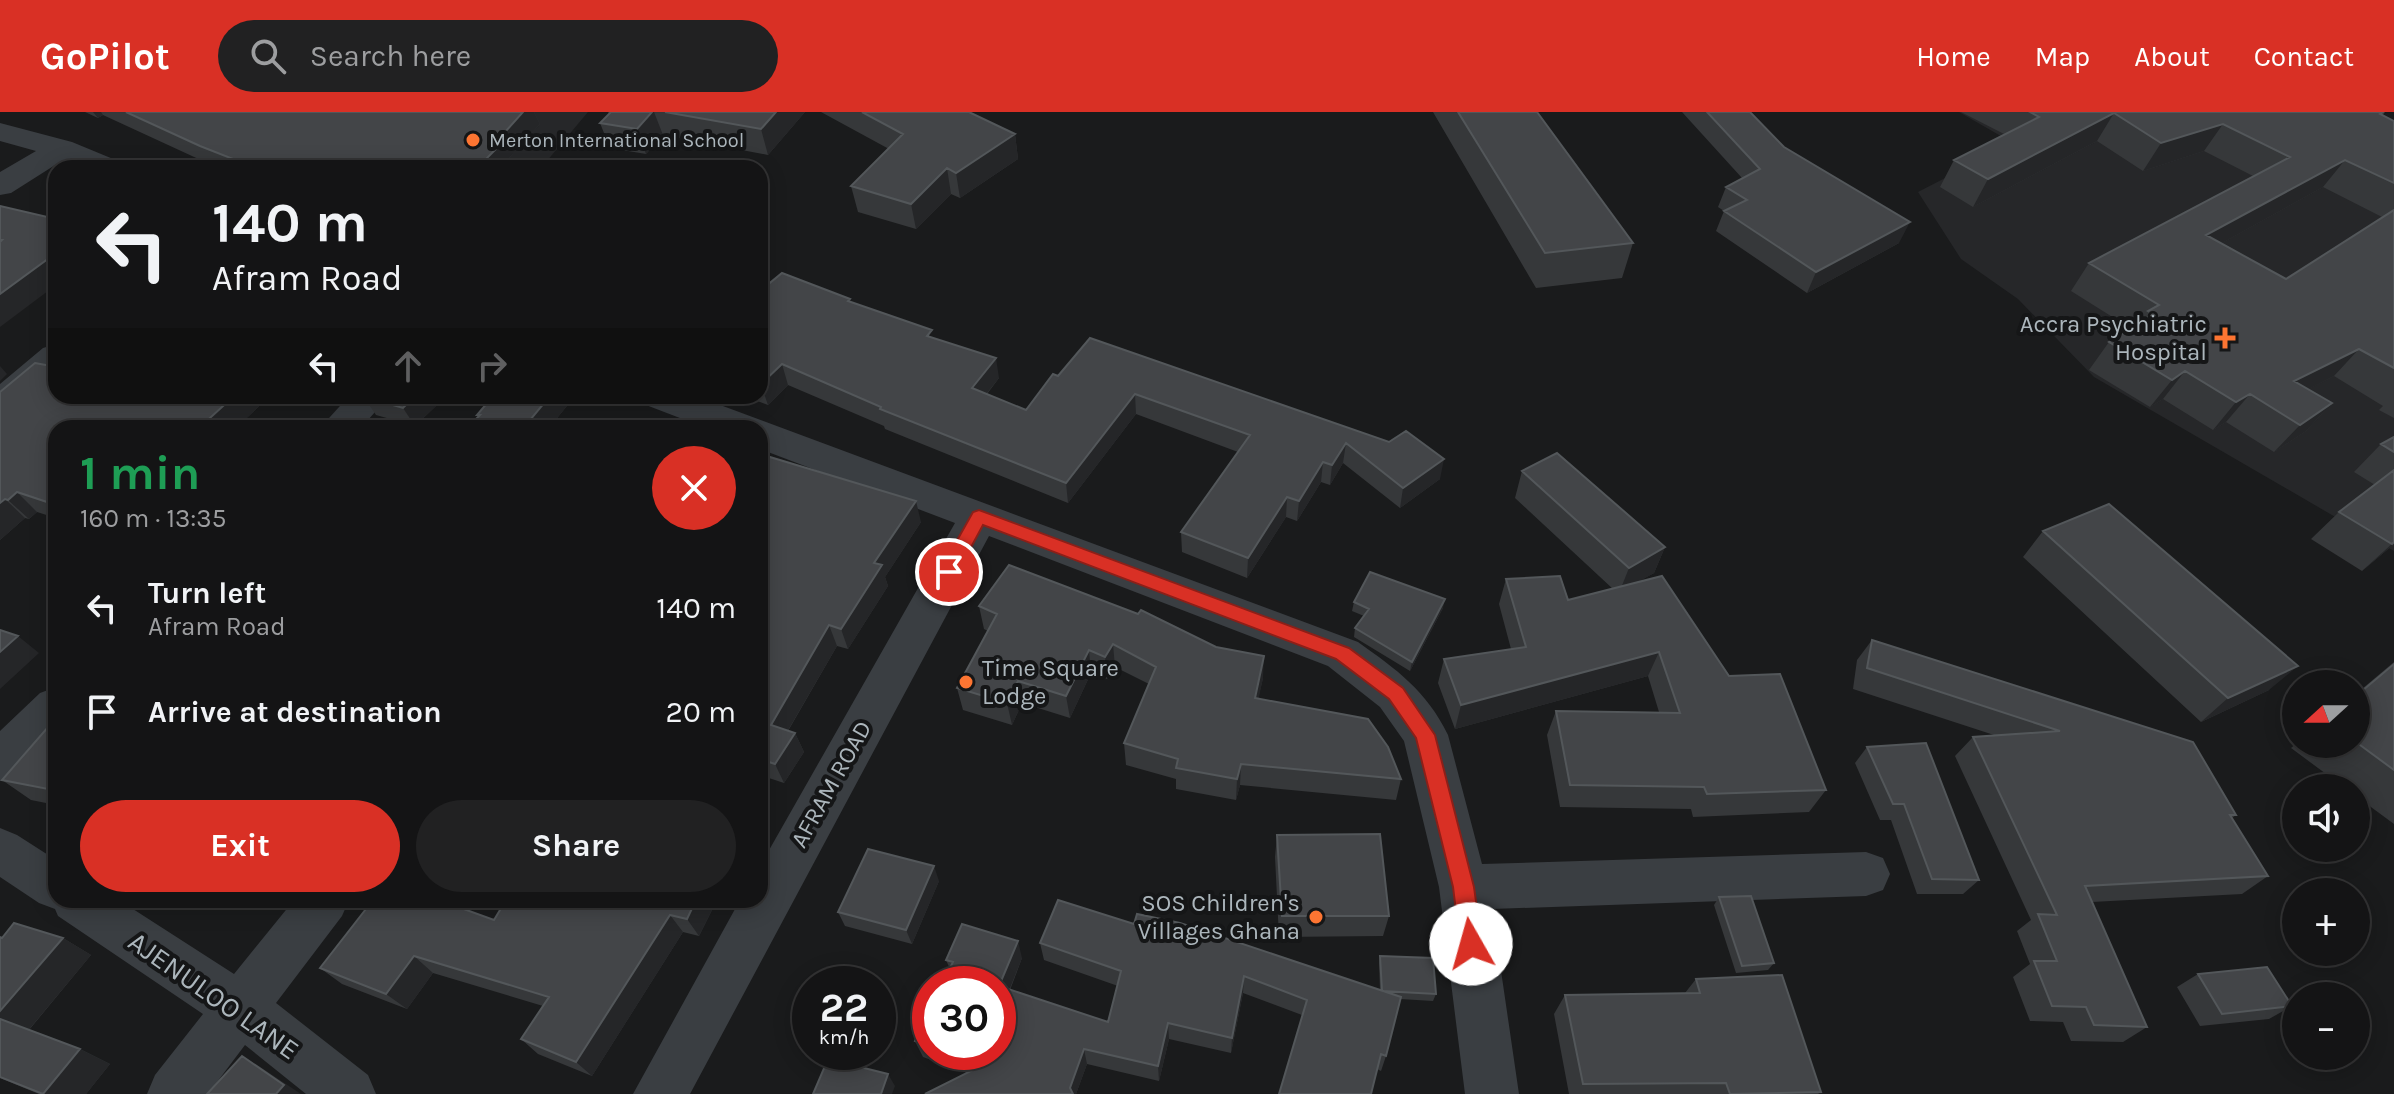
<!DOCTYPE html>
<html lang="en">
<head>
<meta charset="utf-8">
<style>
  :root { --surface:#141415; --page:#212122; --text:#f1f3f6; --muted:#9d9ea0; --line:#333334; --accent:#d93025 }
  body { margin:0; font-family:Karla,sans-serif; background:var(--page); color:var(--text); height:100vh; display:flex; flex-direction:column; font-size:30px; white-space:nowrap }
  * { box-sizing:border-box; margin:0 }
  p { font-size:26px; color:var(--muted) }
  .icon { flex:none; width:44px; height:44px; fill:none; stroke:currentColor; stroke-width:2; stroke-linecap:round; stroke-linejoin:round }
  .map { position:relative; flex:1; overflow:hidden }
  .sheet { position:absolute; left:48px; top:308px; width:720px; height:488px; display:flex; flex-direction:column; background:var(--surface); border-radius:24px; box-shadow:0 4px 20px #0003,0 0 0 2px var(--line) }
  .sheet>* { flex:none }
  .guide { position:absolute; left:48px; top:48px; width:720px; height:244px; border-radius:24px; box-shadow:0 4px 20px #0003,0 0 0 2px var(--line); background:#141415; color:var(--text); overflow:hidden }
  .needle { width:52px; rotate:249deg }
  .controls { position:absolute; left:2282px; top:558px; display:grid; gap:16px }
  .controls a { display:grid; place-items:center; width:88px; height:88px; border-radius:50%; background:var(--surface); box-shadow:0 4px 20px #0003,0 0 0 2px var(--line); font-size:40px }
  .speed { position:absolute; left:792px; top:854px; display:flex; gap:16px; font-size:40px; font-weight:700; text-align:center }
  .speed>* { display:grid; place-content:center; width:104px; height:104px; border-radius:50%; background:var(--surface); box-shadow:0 4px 20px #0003,0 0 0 2px var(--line); line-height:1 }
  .speed small { font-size:20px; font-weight:400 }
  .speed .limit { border:12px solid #d22; background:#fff; color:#111 }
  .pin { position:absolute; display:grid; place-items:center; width:68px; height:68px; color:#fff; margin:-34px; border:4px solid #fff; border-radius:50%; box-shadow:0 2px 8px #0007 }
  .me { position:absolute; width:88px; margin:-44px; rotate:353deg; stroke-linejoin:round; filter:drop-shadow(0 0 6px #0008) }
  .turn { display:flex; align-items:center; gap:28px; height:168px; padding:0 32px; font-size:36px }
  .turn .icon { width:104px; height:104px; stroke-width:2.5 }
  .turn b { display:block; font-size:56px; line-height:68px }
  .lanes { display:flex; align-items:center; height:76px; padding:0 32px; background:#0003; justify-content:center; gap:40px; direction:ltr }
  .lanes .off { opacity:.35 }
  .round { display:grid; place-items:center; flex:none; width:84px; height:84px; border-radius:42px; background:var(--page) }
  .head { display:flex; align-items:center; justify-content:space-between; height:136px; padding:0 32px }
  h1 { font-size:48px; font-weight:700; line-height:60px; color:#1e9e55 }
  .action { display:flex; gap:16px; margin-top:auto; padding:16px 32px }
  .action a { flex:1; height:92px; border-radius:48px; background:var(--accent); color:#fff; font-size:32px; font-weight:700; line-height:92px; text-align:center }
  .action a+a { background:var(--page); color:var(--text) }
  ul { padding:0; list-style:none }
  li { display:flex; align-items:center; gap:24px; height:104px; padding:0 32px }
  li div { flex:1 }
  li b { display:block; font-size:30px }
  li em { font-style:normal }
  header { display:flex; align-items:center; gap:48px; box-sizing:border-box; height:112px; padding:0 40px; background:var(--accent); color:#fff }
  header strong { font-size:38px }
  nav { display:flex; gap:44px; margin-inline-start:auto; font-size:28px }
  .search { width:560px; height:72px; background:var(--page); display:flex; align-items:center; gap:20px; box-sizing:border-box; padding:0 28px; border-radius:44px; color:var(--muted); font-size:30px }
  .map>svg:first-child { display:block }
  .built { fill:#262729 }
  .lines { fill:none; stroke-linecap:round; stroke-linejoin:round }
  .minor { fill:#3a3e42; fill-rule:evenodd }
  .wall { fill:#36383a; fill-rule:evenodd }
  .shaded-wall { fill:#252628 }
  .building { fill:#434548; stroke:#53575a; stroke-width:2 }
  .route { fill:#d93025; stroke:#8d1f18; stroke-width:2 }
  .poi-dot { fill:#fd7532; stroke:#151617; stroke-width:3 }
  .labels { text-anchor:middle; stroke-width:8; stroke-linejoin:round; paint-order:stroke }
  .far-poi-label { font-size:20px; fill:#acb6bc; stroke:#151617; text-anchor:start }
  .poi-label { font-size:24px; fill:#acb6bc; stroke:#151617; text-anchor:end }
  .street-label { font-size:24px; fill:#acb6bc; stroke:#151617 }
  .near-street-label { font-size:28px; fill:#acb6bc; stroke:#151617 }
</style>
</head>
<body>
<header>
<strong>GoPilot</strong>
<div class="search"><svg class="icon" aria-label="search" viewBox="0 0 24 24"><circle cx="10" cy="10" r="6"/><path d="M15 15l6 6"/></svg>Search here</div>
<nav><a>Home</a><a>Map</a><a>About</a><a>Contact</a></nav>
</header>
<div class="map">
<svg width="2394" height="982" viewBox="0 0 2394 982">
  <rect width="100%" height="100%" fill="#1a1b1c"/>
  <path class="built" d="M305,0H588L541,56H461Z
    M1959,0H2355L2394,18V439L2094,265L2018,187L1961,147L1918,80L2013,31Z"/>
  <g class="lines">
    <path class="minor" d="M0,11L72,30L118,49L123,56H81L63,48L11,81L0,83V60L36,39L0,29Z
      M56,232V264L13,301L0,305V272L43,236Z
      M349,284H389L361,316H320Z
      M641,284H696L1358,530C1397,558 1426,578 1448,623L1482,752L1866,740L1883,746L1890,762L1883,778L1866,784L1492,797L1519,982H1465L1439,775L1404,629L1380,595L1328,554L989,424L690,982H633L740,788H760V754L955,411L760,337V316H706L646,293Z
      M56,575V623L16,663L0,669V619L40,581Z
      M0,716L17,723L56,748V788H119L234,862L294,788H349L342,804L276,891L368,963L376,982H306L245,933L208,982H147L155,963L203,902L58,804L55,797L39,791L0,765Z"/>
  </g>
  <path class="wall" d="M85,0H534L540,12L509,46L512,51L507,56H218L103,3L98,6Z
    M608,0H805L768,43L663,23L646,42L610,36L600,11L609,2Z
    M821,0H969L1015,22L1018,47L960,86L951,82L916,117L858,100L851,74L889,37Z
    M1433,0H1537L1633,131L1622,166L1536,176Z
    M1682,0H1750L1784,35L1899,131L1807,181L1716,119L1724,99L1718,95L1726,75L1742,66Z
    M1961,0H2385L2383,3L2394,9V306L2379,298L2383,294L2334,264L2308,277L2332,291L2306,319L2274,340L2226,310L2213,318L2163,287L2150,295L2089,258L2109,230L2130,216L2071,179L2089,151L2253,64L2204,39L2143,59L2097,29L1973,95L1940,75L1954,48L2004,22ZM2323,75L2382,105L2286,167L2222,131Z
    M760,179L850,187L851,190L934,226L999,266L987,282L1026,298L1058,264L1090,226L1440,367L1400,396L1343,351L1330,373L1321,370L1297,409L1286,405L1247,466L1182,440L1181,420L1238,340L1136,302L1068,391L885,317L884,314L788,273L768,293L744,284H760Z
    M51,254L270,284L236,316H56V406L37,400L29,407L25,406L0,428V280Z
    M493,284H575L549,316H467L478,305L477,303Z
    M364,285L437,293L415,314L376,303Z
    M2394,325V432L2362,459L2311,427L2339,400L2375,373L2354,360L2381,332Z
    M760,342L921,410L885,465L888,474L848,537L837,534L788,619L795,621L804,640L784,671L760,663Z
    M1522,359L1665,435L1654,461L1637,470L1729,564L1826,678L1809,700L1693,705L1691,697L1560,695L1547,623L1556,599L1659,600L1648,564L1455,617L1438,571L1444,547L1511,537L1499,492L1506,467L1568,488L1613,477L1515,386Z
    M2043,419L2269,578L2201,610L2023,445Z
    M1354,490L1443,496L1410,559L1354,525L1355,516L1364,504L1352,499Z
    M979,494L1263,566L1258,587L1401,667L1396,688L1240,673L1236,688L1176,677V667L1126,653L1124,631L1149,572L1115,555L1107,567L1091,561L1070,606L1022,591L1012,613L963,598L957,576L988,519L984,517Z
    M1872,528L2236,703L2232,706L2268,764L2242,782L2092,790L2147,915L2123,930L2071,929L2063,910L2030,909L2013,865L2030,852L2017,819L2031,808L1955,644L1973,625L1994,623L1853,577L1857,548Z
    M2394,550V712L2356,684V676H2345L2291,636L2296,632H2356V582Z
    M56,606V693L31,688L2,668Z
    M1867,635L1979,768L1963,782H1917L1891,708H1880L1855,651Z
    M1277,723L1389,804L1383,824L1279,825L1275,745Z
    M939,769L912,832L845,814L838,800Z
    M1719,785L1774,851L1768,858L1736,861L1714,793Z
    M373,788H458L454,793L494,808L506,788H717L699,824L683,820L592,964L538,942L521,927L543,894L433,861L407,897L342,872L320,856Z
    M1134,812L1380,878L1379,851L1380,844L1436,882L1433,889L1400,887L1386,944L1381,959L1377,957L1302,903L1243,881L1231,941L1169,927L1159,969L1087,952L1076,982H925L967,961L923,945L915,929L930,898V940H998L950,857L946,848L1022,846L1010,878L1108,910L1118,874L1044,848L1040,831Z
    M0,825L63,826L91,843L29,918L80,937L110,952L86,982H39L0,966Z
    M2198,862L2292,894L2269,907L2200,914L2177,875Z
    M1696,867L1821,980L1818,982H1569L1554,902L1565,883L1685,881Z"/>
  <path class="shaded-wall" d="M93,0H101L103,3L98,6Z
    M523,0H534L540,12L509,46L512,51L507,56H484L482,51L496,30Z
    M652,0H654L663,23L646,42L637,17Z
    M776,0H805L768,43L761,17Z
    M2114,1L2097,29L1973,95L1988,67Z
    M2223,12L2204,39L2143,59L2161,31Z
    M1015,22L1018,47L960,86L956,61Z
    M2345,48L2323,75L2186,151L2206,123Z
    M947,56L951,82L916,117L911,92Z
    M1910,110L1899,131L1807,181L1816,160Z
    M56,141V173L0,215V182Z
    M2359,237L2334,264L2271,296L2294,269Z
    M996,246L999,266L975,296L972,276Z
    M782,252L788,273L768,293L761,273Z
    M0,254L7,262L0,269Z
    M2185,259L2163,287L2150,295L2172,268Z
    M1135,282L1136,302L1068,391L1066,371Z
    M2250,282L2226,310L2213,318L2236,290Z
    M234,284H270L236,316H199Z
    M415,284H431L437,293L415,314L403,296Z
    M550,284H575L549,316H527L526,313Z
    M2332,291L2306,319L2274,340L2300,313Z
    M509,310L513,316H503Z
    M1346,331L1343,351L1330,373L1332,353Z
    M1444,347L1440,367L1400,396L1403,376Z
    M1323,350L1321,370L1297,409L1299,389Z
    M17,380L37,400L29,407L8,388Z
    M1287,385L1286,405L1247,466L1248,446Z
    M5,387L25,406L0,428V391Z
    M916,389L921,410L885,465L888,474L848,537L841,517L874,451Z
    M2394,430V432L2362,459Z
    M1665,435L1654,461L1619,481L1629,456Z
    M1445,487L1443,496L1410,559L1412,550Z
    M829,513L837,534L780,632L771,613Z
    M18,524L39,541L0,577V540Z
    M1113,532L1115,555L1107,567L1105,545Z
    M1089,538L1091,561L1070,606L1066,584Z
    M1659,540L1648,564L1455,617L1461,593Z
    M1264,544L1263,566L1254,608L1255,586Z
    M2298,554L2269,578L2201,610L2228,586Z
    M1018,569L1022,591L1012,613L1007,591Z
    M795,621L804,640L784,671L775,652Z
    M1241,652L1240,673L1236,688L1237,667Z
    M934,754L939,769L912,832L906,818Z
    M433,788H458L448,802Z
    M696,788H717L699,824L687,807Z
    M670,803L683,820L592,964L576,950Z
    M63,826L91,843L26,921L0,908V899Z
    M1018,829L1022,846L1004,891L999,874Z
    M414,844L433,861L407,897L386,882Z
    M1244,864L1243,881L1231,941L1232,926Z
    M1168,911L1169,927L1159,969L1158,954Z
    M80,937L110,952L86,982H43Z
    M1084,937L1087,952L1076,982H1072L1070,976Z
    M242,944L262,956L301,982H276Z
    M888,962L895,974L892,982H881Z"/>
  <path class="building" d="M126,0H523L496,30L502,31L482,51L496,56H256L200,34Z
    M611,0H652L637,17L600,11Z
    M665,0H776L761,17Z
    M862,0H969L1015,22L956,61L947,56L911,92L851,74L903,22Z
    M1458,0H1537L1633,131L1545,141Z
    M1707,0H1750L1784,35L1910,110L1816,160L1724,99L1747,88L1726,75L1760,57Z
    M2030,0H2383L2380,2L2394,9V71L2345,48L2206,123L2286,167L2394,98V256L2359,237L2294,269L2332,291L2300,313L2250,282L2236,290L2185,259L2172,268L2109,230L2153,202L2148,199L2159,193L2089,151L2290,45L2223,12L2161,31L2114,1L1988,67L1954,48L2039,5Z
    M0,94L56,107V141L0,182V130L2,128H0Z
    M782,161L850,187L848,189L932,218L927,224L996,246L972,276L1026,298L1053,262L1058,264L1090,226L1389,330L1406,319L1444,347L1403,376L1346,331L1332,353L1323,350L1299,389L1287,385L1248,446L1181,420L1250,323L1135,282L1066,371L880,297L881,295L782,252L760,273V179Z
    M35,251L51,254L56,251V284H234L199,316H56V393L17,380L8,388L5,387L0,391V280Z
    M364,284H415L403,296L364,285Z
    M493,284H550L526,313L509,310L503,316H467L480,303H477Z
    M699,307L733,316H691Z
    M2394,325V340L2381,332Z
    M1557,341L1665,435L1629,456L1522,359Z
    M760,342L916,389L874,451L882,453L841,517L829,513L771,613L795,621L775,652L760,647Z
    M2394,358V430L2392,432L2339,400Z
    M2109,392L2298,554L2228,586L2043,419Z
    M1009,453L1138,502L1141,498L1216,535L1264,544L1255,586L1368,607L1388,635L1401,667L1241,652L1237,667L1176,656L1178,647L1124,631L1156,555L1113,532L1105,545L1089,538L1066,584L1018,569L1007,591L957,576L997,502L979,494Z
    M1370,460L1445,487L1412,550L1355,516L1369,497L1354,490Z
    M1560,464L1568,488L1662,464L1729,564L1780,562L1826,678L1707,682L1704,675L1570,673L1556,599L1680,601L1659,540L1461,593L1444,547L1526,535L1506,467Z
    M0,518L18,524L0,540Z
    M1872,528L2193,630L2236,703H2230L2268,764L2085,774L2147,915L2094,913L2086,895L2052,894L2034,849H2057L2038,802L2057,803L1973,625L2060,619L1867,556Z
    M2394,552V658L2356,630V584Z
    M56,606V674L53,678L2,668Z
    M1926,631L1979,768L1932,767L1904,692H1893L1867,635Z
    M1380,722L1389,804H1282L1277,723Z
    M868,737L934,754L906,818L838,800Z
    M1751,784L1774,851L1742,854L1719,785Z
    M373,788H439L494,808L506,788H696L687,807L670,803L576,950L521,927L549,885L414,844L386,882L320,856Z
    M1058,788L1134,812L1137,802L1180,811L1401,885L1386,944L1381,942L1371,982H1279L1307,888L1244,864L1232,926L1168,911L1158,954L1084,937L1070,976L1073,982H925L981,954L944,940H998V872H942L953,850L946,848L962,812L1018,829L999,874L1108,910L1121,859L1040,831Z
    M14,811L63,826L0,899V825L2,826Z
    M1380,844L1433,846L1436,882L1382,879Z
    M2267,855L2292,894L2222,902L2198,862Z
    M1782,863L1821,980L1730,982L1726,971L1583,972L1565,883L1700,881L1696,867Z
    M930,898V935L915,929Z
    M0,907L80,937L43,982L0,965Z
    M242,944L284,973L276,982H207Z
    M828,947L888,962L881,982H813Z"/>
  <path class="route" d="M979,398L1349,536L1403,576L1435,623L1474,775L1482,832L1479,840L1471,843L1463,840L1460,832L1453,775L1416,626L1389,587L1336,547L983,413L955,465H942L940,460L942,455L973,400Z"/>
  <g class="poi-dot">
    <circle cx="473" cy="28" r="8"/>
    <path d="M2221 214h8v8h8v8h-8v8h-8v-8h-8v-8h8z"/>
    <circle cx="966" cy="570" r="8"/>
    <circle cx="1316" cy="805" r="8"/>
  </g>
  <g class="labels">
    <g class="far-poi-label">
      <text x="489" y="35">Merton International School</text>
    </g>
    <g class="poi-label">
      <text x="2207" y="220">Accra Psychiatric<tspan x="2207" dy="28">Hospital</tspan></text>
      <text x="982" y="564" text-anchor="start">Time Square<tspan x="982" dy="28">Lodge</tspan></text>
      <text x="1300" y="799">SOS Children's<tspan x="1300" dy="28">Villages Ghana</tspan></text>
    </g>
    <g class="street-label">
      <text transform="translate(831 672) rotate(-61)" y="8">AFRAM ROAD</text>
    </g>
    <g class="near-street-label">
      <text transform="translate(214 883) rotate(35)" y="10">AJENULOO LANE</text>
    </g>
  </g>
</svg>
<div class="controls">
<a><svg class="needle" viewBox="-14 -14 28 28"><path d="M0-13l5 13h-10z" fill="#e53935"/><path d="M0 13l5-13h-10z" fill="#9d9ea0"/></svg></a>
<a><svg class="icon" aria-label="sound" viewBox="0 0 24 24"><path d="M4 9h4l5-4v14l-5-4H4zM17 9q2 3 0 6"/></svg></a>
<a>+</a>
<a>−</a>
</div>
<div class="speed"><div>22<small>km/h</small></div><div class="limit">30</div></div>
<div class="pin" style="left:949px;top:460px;background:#d93025"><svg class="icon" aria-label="arrive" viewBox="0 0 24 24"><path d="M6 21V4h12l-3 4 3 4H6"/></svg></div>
<svg class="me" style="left:1471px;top:832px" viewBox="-20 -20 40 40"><circle r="19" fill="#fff"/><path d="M0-13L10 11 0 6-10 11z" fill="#d93025"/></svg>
<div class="guide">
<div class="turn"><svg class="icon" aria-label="left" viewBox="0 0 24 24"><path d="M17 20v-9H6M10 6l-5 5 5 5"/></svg><div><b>140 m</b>Afram Road</div></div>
<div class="lanes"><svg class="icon" aria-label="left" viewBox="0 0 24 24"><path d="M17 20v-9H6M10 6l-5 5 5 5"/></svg><svg class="icon off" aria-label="ahead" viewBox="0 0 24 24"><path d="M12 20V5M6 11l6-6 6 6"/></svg><svg class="icon off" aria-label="right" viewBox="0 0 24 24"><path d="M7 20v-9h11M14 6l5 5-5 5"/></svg></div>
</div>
<section class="sheet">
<div class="head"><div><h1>1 min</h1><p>160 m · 13:35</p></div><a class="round" style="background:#d93025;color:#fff"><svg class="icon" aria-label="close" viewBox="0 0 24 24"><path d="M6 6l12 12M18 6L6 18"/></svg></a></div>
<ul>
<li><svg class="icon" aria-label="left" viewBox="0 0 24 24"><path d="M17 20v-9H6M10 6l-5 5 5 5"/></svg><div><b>Turn left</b><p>Afram Road</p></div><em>140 m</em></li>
<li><svg class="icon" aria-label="arrive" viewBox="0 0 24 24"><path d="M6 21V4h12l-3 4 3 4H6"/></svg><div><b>Arrive at destination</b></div><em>20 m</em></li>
</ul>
<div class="action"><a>Exit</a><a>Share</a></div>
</section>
</div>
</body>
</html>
